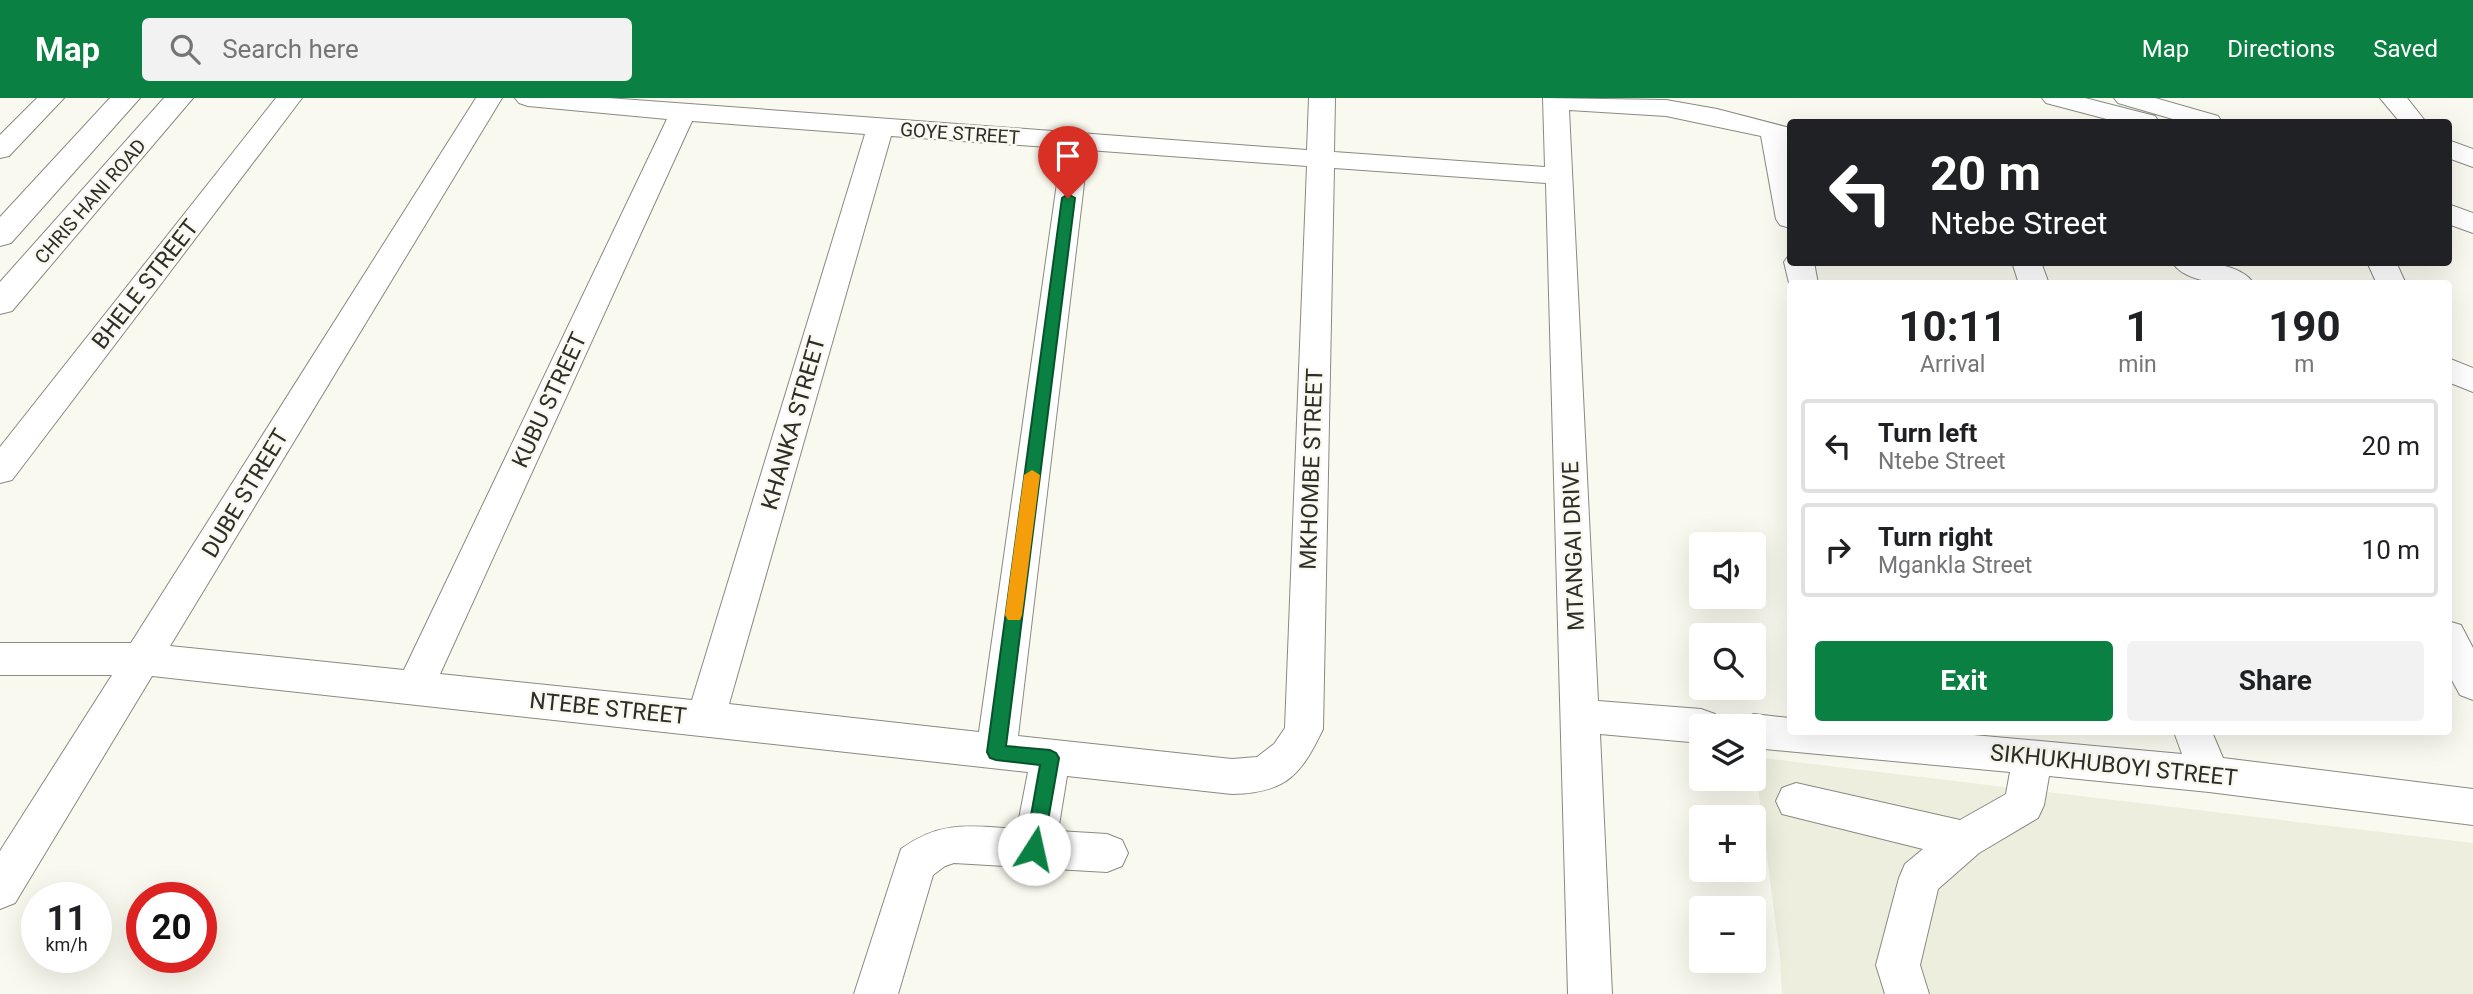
<!DOCTYPE html>
<html lang="en">
<head>
<meta charset="utf-8">
<style>
  :root { --surface:#fff; --page:#f2f2f2; --text:#202124; --muted:#757577; --line:#e0e0e0; --accent:#0b8043 }
  body { margin:0; font-family:Roboto,sans-serif; background:var(--page); color:var(--text); height:100vh; display:flex; flex-direction:column; font-size:26px; white-space:nowrap }
  * { box-sizing:border-box; margin:0 }
  p { font-size:23px; color:var(--muted) }
  .icon { flex:none; width:38px; height:38px; fill:none; stroke:currentColor; stroke-width:2; stroke-linecap:round; stroke-linejoin:round }
  .map { position:relative; flex:1; overflow:hidden }
  .drawer { position:absolute; left:1787px; top:182px; width:665px; height:455px; display:flex; flex-direction:column; background:var(--surface); border-radius:7px; box-shadow:0 7px 28px #0002 }
  .drawer>* { flex:none }
  .banner { position:absolute; left:1787px; top:21px; width:665px; height:147px; border-radius:7px; box-shadow:0 7px 28px #0002; background:#202124; color:#fff; overflow:hidden }
  .fabs { position:absolute; left:1689px; top:434px; display:grid; gap:14px }
  .fabs a { display:grid; place-items:center; width:77px; height:77px; border-radius:7px; background:var(--surface); box-shadow:0 7px 28px #0002; font-size:35px }
  .speed { position:absolute; left:21px; top:784px; display:flex; gap:14px; font-size:35px; font-weight:700; text-align:center }
  .speed>* { display:grid; place-content:center; width:91px; height:91px; border-radius:50%; background:var(--surface); box-shadow:0 7px 28px #0002; line-height:1 }
  .speed small { font-size:18px; font-weight:400 }
  .speed .limit { border:10px solid #d22; background:#fff; color:#111 }
  .pin { position:absolute; display:grid; place-items:center; width:60px; height:60px; color:#fff; margin:-72px -30px; border-radius:50% 50% 50% 0; rotate:-45deg; box-shadow:0 0 7px #0007 }
  .pin .icon { rotate:45deg }
  .me { position:absolute; width:77px; margin:-38px; rotate:10deg; stroke-linejoin:round; filter:drop-shadow(0 0 5px #0008) }
  .turn { display:flex; align-items:center; gap:24px; height:147px; padding:0 28px; font-size:32px }
  .turn .icon { width:91px; height:91px; stroke-width:2.5 }
  .turn b { display:block; font-size:49px; line-height:60px }
  .eta { display:flex; justify-content:space-evenly; align-items:center; height:119px; text-align:center }
  .eta b { font-size:42px; font-weight:700; line-height:49px }
  .button { display:flex; gap:14px; margin-top:auto; padding:14px 28px }
  .button a { flex:1; height:80px; border-radius:7px; background:var(--accent); color:#fff; font-size:28px; font-weight:700; line-height:80px; text-align:center }
  .button a+a { background:var(--page); color:var(--text) }
  ul { padding:0; list-style:none }
  li { display:flex; align-items:center; gap:21px; height:94px; margin:0 14px 10px; padding:0 14px; border:4px solid var(--line); border-radius:7px }
  li div { flex:1 }
  li b { display:block; font-size:26px }
  li em { font-style:normal }
  header { display:flex; align-items:center; gap:42px; box-sizing:border-box; height:98px; padding:0 35px; background:var(--accent); color:#fff }
  header strong { font-size:33px }
  nav { display:flex; gap:38px; margin-inline-start:auto; font-size:24px }
  .search { width:490px; height:63px; background:var(--page); display:flex; align-items:center; gap:18px; box-sizing:border-box; padding:0 24px; border-radius:7px; color:var(--muted); font-size:26px }
  .map>svg:first-child { display:block }
  .built { fill:#edeedd }
  .lines { fill:none; stroke-linecap:round; stroke-linejoin:round }
  .minor-casing { stroke:#898a80; stroke-width:2 }
  .major-casing { stroke:#898a80; stroke-width:2 }
  .minor { fill:#fff; fill-rule:evenodd }
  .major { fill:#fff; fill-rule:evenodd }
  .route { fill:#0b8043; stroke:#07532c; stroke-width:2 }
  .slow { fill:#f59e0b }
  .labels { text-anchor:middle; stroke-width:5; stroke-linejoin:round; paint-order:stroke }
  .far-street-label { font-size:19px; fill:#2d2d2a; stroke:#f9f9ef }
  .street-label { font-size:23px; fill:#2d2d2a; stroke:#f9f9ef }
</style>
</head>
<body>
<header>
<strong>Map</strong>
<div class="search"><svg class="icon" aria-label="search" viewBox="0 0 24 24"><circle cx="10" cy="10" r="6"/><path d="M15 15l6 6"/></svg>Search here</div>
<nav><a>Map</a><a>Directions</a><a>Saved</a></nav>
</header>
<div class="map">
<svg width="2473" height="896" viewBox="0 0 2473 896">
  <rect width="100%" height="100%" fill="#f9f9ef"/>
  <path class="built" d="M1754,659L2473,745V896H1782L1780,859Z"/>
  <g class="lines">
    <defs>
      <path id="minor" d="M37,0H64L9,58L0,60V37Z
        M276,0H302L12,382L0,385V349Z
        M476,0H502L170,548L404,572L667,21L528,8L519,5L515,0H608L1307,52L1309,0H1335L1334,54L1545,69L1543,0L1666,2L1717,11L1790,30V130L1780,127L1776,121L1761,38L1666,18L1569,12L1598,603L1701,611L1715,616L1720,628H1701V645L1600,636L1612,896H1568L1546,85L1334,70L1323,631C1301,677 1286,695 1232,696L1067,678L1058,733L1107,736L1122,742L1128,755L1122,768L1107,774L954,765L945,768L933,777L898,896H854L901,751C941,722 971,728 1017,731L1028,674L152,578L15,805L0,811V753L112,577H0V545H131ZM692,23L865,36L692,602L440,576ZM891,38L1062,50L979,634L729,606ZM1088,52L1307,68L1285,630L1274,646L1257,659L1232,661L1018,638Z
        M2042,0H2085L2155,18L2159,24H2118L2046,5Z
        M2114,0H2155L2218,18L2222,24H2183L2118,5Z
        M2380,0H2407L2426,24H2400Z
        M2448,42L2473,51V69L2448,60Z
        M2448,106L2473,115V135L2448,126Z
        M1789,157L1790,164H1814L1818,186H1790V189L1784,164Z
        M2012,164H2041L2049,186H2019Z
        M2172,164C2196,164 2240,163 2254,186C2231,186 2186,187 2172,164Z
        M2367,164H2396L2406,186H2377Z
        M2448,260L2473,270V294L2448,284Z
        M2448,523L2461,527L2473,550V602L2460,597L2448,575Z
        M1754,616L1790,620V634H1940L2182,656L2174,634H2212L2223,660L2473,691V727L2209,694L2049,678L2044,707L2038,720L1979,755L1938,791L1920,867L1929,896H1885L1876,867L1899,780L1905,766L1923,751L1782,716L1776,703L1782,690L1796,685L1960,722L2006,696L2010,674L1754,650V628H1737L1740,621Z"/>
      <path id="major" d="M110,0H140L11,145L0,148V119Z
        M164,0H193L12,213L0,216V184Z"/>
    </defs>
    <use href="#minor" class="minor-casing"/>
    <use href="#major" class="major-casing"/>
    <use href="#minor" class="minor"/>
    <use href="#major" class="major"/>
  </g>
  <path class="route" d="M1068,96L1075,100L1006,648L1050,652L1056,655L1059,660L1043,751L1041,757L1034,759L1027,757L1025,751L1040,667L996,662L990,660L987,654L1062,100Z"/>
  <path class="slow" d="M1032,372L1040,377L1022,517L1020,522H1008L1005,517L1024,377Z"/>
  <g class="labels">
    <g class="far-street-label">
      <text transform="translate(960 35) rotate(4)" y="7">GOYE STREET</text>
      <text transform="translate(90 103) rotate(-49)" y="7">CHRIS HANI ROAD</text>
    </g>
    <g class="street-label">
      <text transform="translate(145 186) rotate(-52)" y="8">BHELE STREET</text>
      <text transform="translate(549 302) rotate(-65)" y="8">KUBU STREET</text>
      <text transform="translate(793 325) rotate(-74)" y="8">KHANKA STREET</text>
      <text transform="translate(1311 371) rotate(-88)" y="8">MKHOMBE STREET</text>
      <text transform="translate(245 395) rotate(-59)" y="8">DUBE STREET</text>
      <text transform="translate(1573 448) rotate(-92)" y="8">MTANGAI DRIVE</text>
      <text transform="translate(608 610) rotate(6)" y="8">NTEBE STREET</text>
      <text transform="translate(2114 667) rotate(6)" y="8">SIKHUKHUBOYI STREET</text>
    </g>
  </g>
</svg>
<div class="fabs">
<a><svg class="icon" aria-label="sound" viewBox="0 0 24 24"><path d="M4 9h4l5-4v14l-5-4H4zM17 9q2 3 0 6"/></svg></a>
<a><svg class="icon" aria-label="search" viewBox="0 0 24 24"><circle cx="10" cy="10" r="6"/><path d="M15 15l6 6"/></svg></a>
<a><svg class="icon" aria-label="layers" viewBox="0 0 24 24"><path d="M12 4l9 5-9 5-9-5zM3 14l9 5 9-5"/></svg></a>
<a>+</a>
<a>−</a>
</div>
<div class="speed"><div>11<small>km/h</small></div><div class="limit">20</div></div>
<div class="pin" style="left:1068px;top:100px;background:#d93025"><svg class="icon" aria-label="arrive" viewBox="0 0 24 24"><path d="M6 21V4h12l-3 4 3 4H6"/></svg></div>
<svg class="me" style="left:1034px;top:751px" viewBox="-20 -20 40 40"><circle r="19" fill="#fff"/><path d="M0-13L10 11 0 6-10 11z" fill="#0b8043"/></svg>
<div class="banner">
<div class="turn"><svg class="icon" aria-label="left" viewBox="0 0 24 24"><path d="M17 20v-9H6M10 6l-5 5 5 5"/></svg><div><b>20 m</b>Ntebe Street</div></div>
</div>
<section class="drawer">
<div class="eta">
<div><b>10:11</b><p>Arrival</p></div>
<div><b>1</b><p>min</p></div>
<div><b>190</b><p>m</p></div>
</div>
<ul>
<li><svg class="icon" aria-label="left" viewBox="0 0 24 24"><path d="M17 20v-9H6M10 6l-5 5 5 5"/></svg><div><b>Turn left</b><p>Ntebe Street</p></div><em>20 m</em></li>
<li><svg class="icon" aria-label="right" viewBox="0 0 24 24"><path d="M7 20v-9h11M14 6l5 5-5 5"/></svg><div><b>Turn right</b><p>Mgankla Street</p></div><em>10 m</em></li>
</ul>
<div class="button"><a>Exit</a><a>Share</a></div>
</section>
</div>
</body>
</html>
